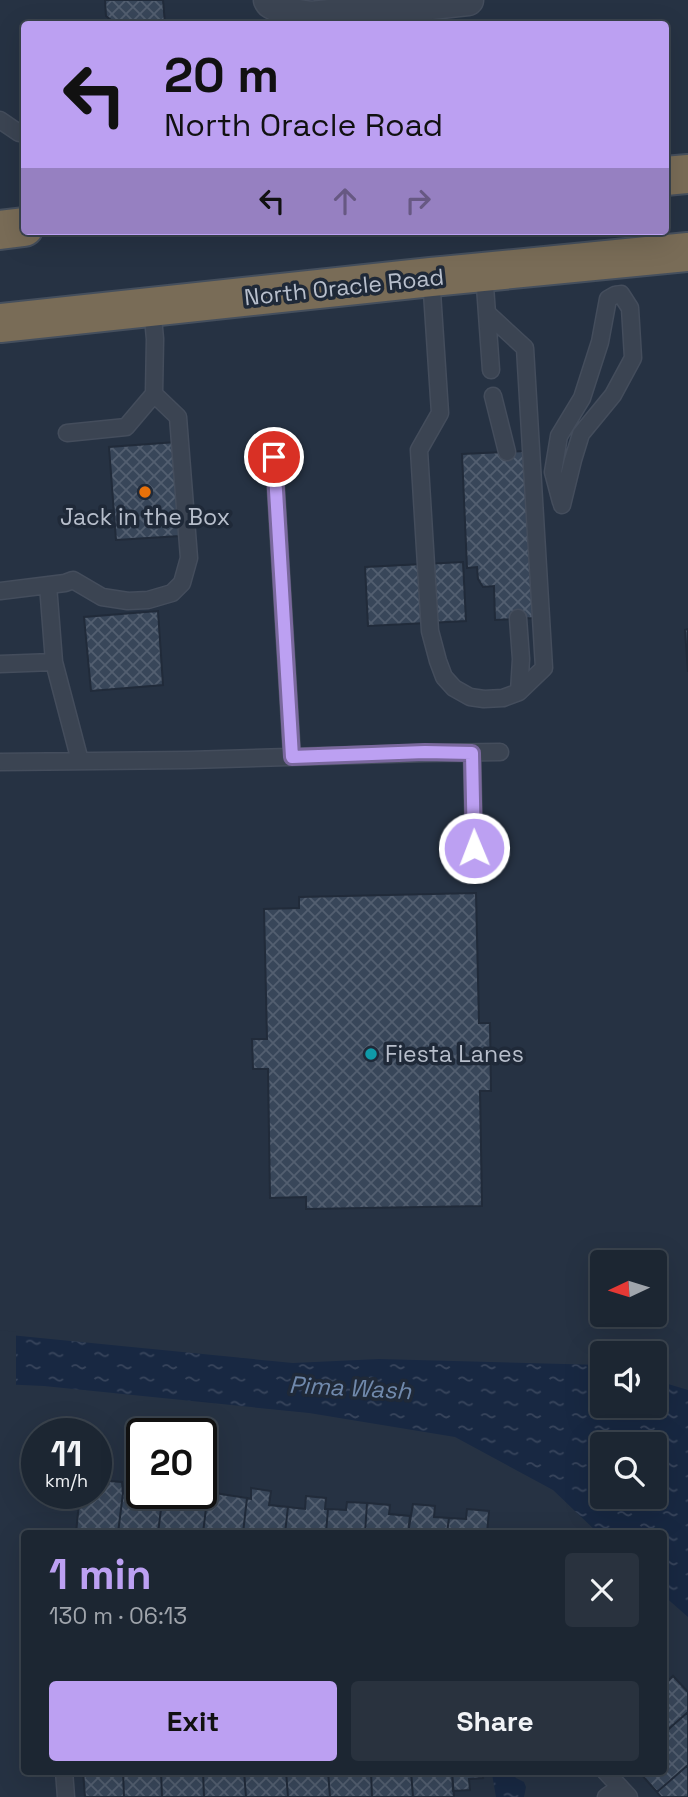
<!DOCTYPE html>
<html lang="en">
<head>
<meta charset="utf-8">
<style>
  :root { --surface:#1c2632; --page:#29323e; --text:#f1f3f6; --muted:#a0a5ac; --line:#3a434d; --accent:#bca0f2 }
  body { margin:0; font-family:"Space Grotesk",sans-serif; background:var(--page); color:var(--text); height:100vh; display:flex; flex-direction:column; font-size:26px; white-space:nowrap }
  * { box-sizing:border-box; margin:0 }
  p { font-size:23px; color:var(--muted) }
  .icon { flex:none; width:38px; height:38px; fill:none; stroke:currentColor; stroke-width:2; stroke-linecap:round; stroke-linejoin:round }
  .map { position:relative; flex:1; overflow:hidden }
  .details { position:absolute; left:21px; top:1530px; width:646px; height:245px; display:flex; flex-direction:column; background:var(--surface); border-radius:7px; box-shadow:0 7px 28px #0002,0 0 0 2px var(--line) }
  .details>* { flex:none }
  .banner { position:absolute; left:21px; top:21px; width:648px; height:214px; border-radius:7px; box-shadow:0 7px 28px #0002,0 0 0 2px var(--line); background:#bca0f2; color:#111; overflow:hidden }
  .needle { width:46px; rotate:266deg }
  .tools { position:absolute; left:590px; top:1250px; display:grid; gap:14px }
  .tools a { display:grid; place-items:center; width:77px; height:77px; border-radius:7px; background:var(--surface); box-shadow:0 7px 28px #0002,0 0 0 2px var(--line); font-size:35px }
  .speed { position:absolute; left:21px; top:1418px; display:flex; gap:14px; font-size:35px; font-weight:700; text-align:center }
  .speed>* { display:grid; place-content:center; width:91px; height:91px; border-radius:50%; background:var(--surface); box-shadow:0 7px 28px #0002,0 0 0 2px var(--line); line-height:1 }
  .speed small { font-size:18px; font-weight:400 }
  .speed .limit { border:4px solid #111; border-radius:10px; background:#fff; color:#111 }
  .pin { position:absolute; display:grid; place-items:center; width:60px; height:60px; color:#fff; margin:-30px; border:4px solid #fff; border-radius:50%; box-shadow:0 2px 7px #0007 }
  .me { position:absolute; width:77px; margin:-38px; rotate:359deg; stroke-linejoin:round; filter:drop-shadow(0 0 5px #0008) }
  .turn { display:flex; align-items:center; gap:24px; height:147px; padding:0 28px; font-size:32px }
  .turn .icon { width:91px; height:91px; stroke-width:2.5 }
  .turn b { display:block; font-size:49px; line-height:60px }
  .lanes { display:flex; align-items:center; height:66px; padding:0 28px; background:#0003; justify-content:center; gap:35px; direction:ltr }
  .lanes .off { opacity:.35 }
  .round { display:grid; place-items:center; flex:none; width:74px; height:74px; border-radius:7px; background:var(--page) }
  .headline { display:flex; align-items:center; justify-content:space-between; height:119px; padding:0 28px }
  h1 { font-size:42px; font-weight:700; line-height:52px; color:var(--accent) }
  .button { display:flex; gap:14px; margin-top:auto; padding:14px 28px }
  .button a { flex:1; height:80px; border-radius:7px; background:var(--accent); color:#111; font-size:28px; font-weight:700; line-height:80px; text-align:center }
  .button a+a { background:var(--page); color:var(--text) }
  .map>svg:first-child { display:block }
  .water { fill:url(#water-ripples); fill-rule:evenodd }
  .pier { fill:#263243 }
  .building { fill:url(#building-cross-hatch); stroke:#212b3a; stroke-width:2 }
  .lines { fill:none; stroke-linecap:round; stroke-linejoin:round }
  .lane-casing { stroke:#444d5c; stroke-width:19 }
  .street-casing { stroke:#444d5c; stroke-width:33 }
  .highway-casing { stroke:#454f5d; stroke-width:42 }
  .lane { stroke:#3b4452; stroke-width:16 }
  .street { stroke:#3b4452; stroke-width:30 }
  .highway { stroke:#796c57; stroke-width:38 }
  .route-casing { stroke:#7a689d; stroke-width:18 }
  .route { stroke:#bca0f2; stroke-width:12 }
  .food-dot { fill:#e8710a; stroke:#1f2938; stroke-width:2.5 }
  .culture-dot { fill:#0f9aa8; stroke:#1f2938; stroke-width:2.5 }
  .labels { text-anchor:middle; stroke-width:7; stroke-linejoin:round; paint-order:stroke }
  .street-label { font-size:23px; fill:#b8bfcc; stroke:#1f2938 }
  .poi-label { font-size:23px; fill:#b8bfcc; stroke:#1f2938 }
  .water-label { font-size:24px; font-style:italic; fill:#7089ac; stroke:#1f2938 }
</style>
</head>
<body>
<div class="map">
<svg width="688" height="1797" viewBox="0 0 688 1797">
  <defs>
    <pattern id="water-ripples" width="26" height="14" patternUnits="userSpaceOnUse" patternTransform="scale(1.75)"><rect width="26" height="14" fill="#182842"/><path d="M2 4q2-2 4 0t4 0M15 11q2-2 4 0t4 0" fill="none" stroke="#38455c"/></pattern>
    <pattern id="building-cross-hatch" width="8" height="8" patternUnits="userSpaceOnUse" patternTransform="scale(1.75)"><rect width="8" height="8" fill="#384659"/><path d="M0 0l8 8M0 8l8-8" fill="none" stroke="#535f70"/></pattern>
  </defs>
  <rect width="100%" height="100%" fill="#263243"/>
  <path class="water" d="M0,1334L293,1363L379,1359L602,1365V1405H654L655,1380L688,1390V1617L663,1595V1533H598L553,1490L455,1437L309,1413L44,1386L0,1384ZM602,1444H654V1496H602Z
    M489,1771H510L516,1778L524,1782L526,1787L524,1797H496L492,1774Z"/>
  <path class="pier" d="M0,1330L16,1332V1388H0Z"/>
  <path class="building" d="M105,0H163L165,24H116L106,16Z
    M176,442L180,536L116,540L109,447Z
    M526,451L533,618L495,620L494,586L483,587L478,579L477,567L467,568L462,454Z
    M463,562L466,621L368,626L365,567Z
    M158,611L163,685L91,691L84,617Z
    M688,629V672L685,630Z
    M476,893L479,1023H490L491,1091H480L482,1206L306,1209V1197L270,1198L268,1069H253L252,1039H267L264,909L299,908V897Z
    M96,1480L122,1482L123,1493L118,1533H76L80,1493H96Z
    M251,1488L271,1491L269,1505L288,1507L285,1533H243L247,1498L251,1499Z
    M201,1491L208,1492L203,1533H158L163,1493H201Z
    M208,1492L247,1498L243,1533H203Z
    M123,1493L143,1496V1493H163L158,1533H118Z
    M306,1496L326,1498L325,1509H328L326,1533H285L288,1507L305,1509Z
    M347,1502L367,1503L365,1533H326L328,1509L346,1510Z
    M367,1503L390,1505L389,1514L410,1516L408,1533H365Z
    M413,1504L435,1506L434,1517L449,1518L447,1533H408Z
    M467,1509L489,1511L487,1533H447L449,1518L466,1519Z
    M673,1676L688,1692V1712L663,1734V1679L668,1681Z
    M688,1712V1765L657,1792L641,1774L644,1771H663V1734Z
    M688,1765V1797H661L657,1792Z
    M83,1771H123L124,1797H85Z
    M123,1771H161L162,1797H124Z
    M161,1771H203L204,1797H162Z
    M203,1771H244L246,1797H204Z
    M244,1771H286L288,1797H246Z
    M286,1771H328L330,1797H288Z
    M328,1771H371L372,1797H330Z
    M371,1771H411L413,1797H372Z
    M411,1771H452L454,1797H413Z
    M452,1771H482L483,1778L469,1779L470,1790L453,1791Z"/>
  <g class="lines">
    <defs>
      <path id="lane" d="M0,120L19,133H24
        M484,272L491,370
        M431,277L440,413L419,450L430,631L438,661L444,677L454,688L470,697L484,699L503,698L519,692L544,668L525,348L487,313
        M493,396L507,452
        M67,433L126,427L154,394L155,339L152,307
        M274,457L292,757
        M561,502L553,472L559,436L582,398L600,342L608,299L615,295
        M562,505L573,460L581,434L613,395L633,358L630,308L621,294L615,295
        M48,585L54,662L80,761
        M0,591L65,583L73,580L102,597L128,601L148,600L172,593L182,583L189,558L178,417L154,394
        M518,618L521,659L519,692
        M0,664L54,662
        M472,753L474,848
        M0,762L189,760L425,753L500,752
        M64,1771L66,1797
        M605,1771L629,1797
        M606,1797L620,1787"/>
      <path id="street" d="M269,0L271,3L292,14L311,17L468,0"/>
      <path id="highway" d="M665,176L688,174
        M0,230L24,227
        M0,323L431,277L688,252"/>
    </defs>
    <use href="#lane" class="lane-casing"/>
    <use href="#street" class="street-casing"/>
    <use href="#highway" class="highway-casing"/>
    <use href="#lane" class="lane"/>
    <use href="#street" class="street"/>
    <use href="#highway" class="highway"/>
  </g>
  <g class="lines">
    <defs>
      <path id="route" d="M274,457L292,757L425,752L472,753L474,848"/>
    </defs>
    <use href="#route" class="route-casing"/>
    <use href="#route" class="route"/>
  </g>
  <circle class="food-dot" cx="145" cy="492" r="7"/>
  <circle class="culture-dot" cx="371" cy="1054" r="7"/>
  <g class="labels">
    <g class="street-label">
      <text transform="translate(344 287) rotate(-6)" y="8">North Oracle Road</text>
    </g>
    <g class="poi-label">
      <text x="145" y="525">Jack in the Box</text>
      <text x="385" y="1062" text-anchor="start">Fiesta Lanes</text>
    </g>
    <g class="water-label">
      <text transform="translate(350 1388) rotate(3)" y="8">Pima Wash</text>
    </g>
  </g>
</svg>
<div class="tools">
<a><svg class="needle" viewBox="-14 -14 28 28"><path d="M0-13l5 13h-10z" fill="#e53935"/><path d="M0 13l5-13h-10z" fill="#a0a5ac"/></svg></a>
<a><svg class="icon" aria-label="sound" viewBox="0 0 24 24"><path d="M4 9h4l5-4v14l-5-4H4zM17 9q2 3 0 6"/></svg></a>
<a><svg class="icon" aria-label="search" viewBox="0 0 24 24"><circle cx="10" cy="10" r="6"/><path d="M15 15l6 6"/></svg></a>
</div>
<div class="speed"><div>11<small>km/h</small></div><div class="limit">20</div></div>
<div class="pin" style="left:274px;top:457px;background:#d93025"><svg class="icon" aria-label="arrive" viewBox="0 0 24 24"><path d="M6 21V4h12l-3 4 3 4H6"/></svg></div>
<svg class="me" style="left:474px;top:848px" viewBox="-20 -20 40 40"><circle r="17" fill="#bca0f2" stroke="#fff" stroke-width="3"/><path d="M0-11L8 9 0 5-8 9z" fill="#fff"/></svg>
<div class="banner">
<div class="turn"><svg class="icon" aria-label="left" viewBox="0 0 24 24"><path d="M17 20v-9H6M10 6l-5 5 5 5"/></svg><div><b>20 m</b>North Oracle Road</div></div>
<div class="lanes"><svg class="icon" aria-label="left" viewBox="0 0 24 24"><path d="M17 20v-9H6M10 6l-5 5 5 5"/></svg><svg class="icon off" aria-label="ahead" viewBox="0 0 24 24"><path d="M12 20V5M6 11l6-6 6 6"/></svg><svg class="icon off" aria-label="right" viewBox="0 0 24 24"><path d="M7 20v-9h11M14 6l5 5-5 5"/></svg></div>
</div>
<section class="details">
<div class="headline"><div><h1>1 min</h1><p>130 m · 06:13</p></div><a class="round"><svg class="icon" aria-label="close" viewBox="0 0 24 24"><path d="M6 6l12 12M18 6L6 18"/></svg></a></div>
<div class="button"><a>Exit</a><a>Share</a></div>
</section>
</div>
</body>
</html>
